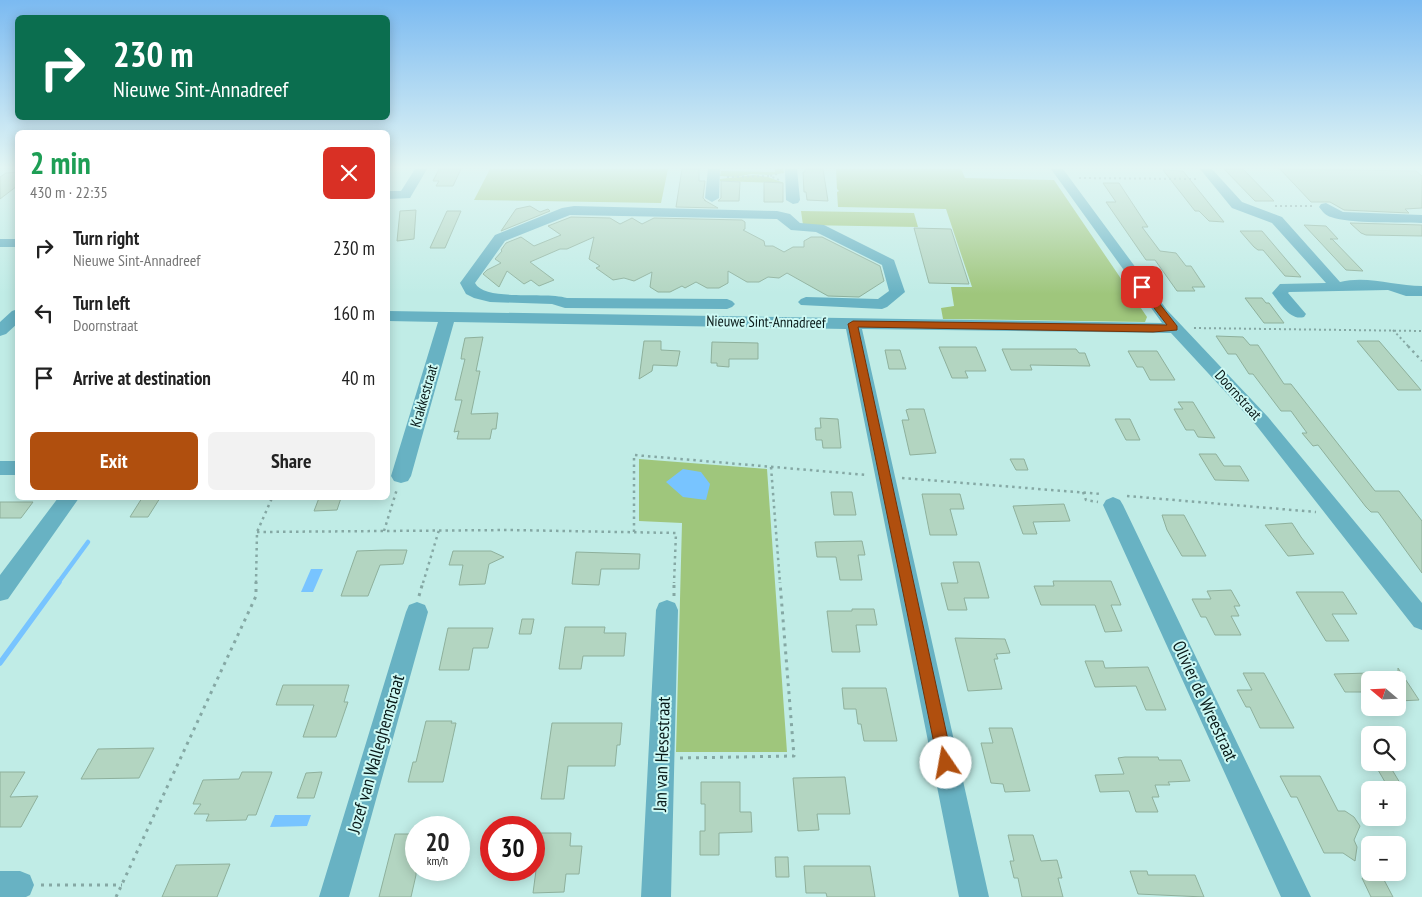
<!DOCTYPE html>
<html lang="en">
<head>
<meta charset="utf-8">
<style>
  :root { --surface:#fff; --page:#f2f2f2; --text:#222; --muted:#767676; --accent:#b04f0e }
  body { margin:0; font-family:"PT Sans Narrow",sans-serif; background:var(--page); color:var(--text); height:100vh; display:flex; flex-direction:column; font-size:19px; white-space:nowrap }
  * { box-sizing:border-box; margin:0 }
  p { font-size:16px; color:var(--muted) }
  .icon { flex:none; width:28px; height:28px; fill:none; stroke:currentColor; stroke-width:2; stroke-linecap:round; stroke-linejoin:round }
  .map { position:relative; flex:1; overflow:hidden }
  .panel { position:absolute; left:15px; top:130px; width:375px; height:370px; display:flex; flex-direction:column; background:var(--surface); border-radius:8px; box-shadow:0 2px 12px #0003 }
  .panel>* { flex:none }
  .hud { position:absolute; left:15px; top:15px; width:375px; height:105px; border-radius:8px; box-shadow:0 2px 12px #0003; background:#0b6e4f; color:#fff; overflow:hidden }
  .needle { width:32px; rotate:289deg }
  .tools { position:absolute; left:1361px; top:671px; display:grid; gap:10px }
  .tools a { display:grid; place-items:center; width:45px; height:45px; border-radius:8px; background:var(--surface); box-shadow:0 2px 12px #0003; font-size:25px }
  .speed { position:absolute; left:405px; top:816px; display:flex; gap:10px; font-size:25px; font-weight:700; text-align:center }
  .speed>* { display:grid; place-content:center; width:65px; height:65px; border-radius:50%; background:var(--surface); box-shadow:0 2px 12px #0003; line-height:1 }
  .speed small { font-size:12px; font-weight:400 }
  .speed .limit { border:8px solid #d22; background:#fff; color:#111 }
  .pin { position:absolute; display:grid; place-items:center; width:42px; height:42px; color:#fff; margin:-21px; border-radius:10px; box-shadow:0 2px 8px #0006 }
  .me { position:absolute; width:55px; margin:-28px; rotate:348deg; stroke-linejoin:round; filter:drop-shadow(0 0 4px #0008) }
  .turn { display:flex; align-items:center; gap:18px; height:105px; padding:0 15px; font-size:22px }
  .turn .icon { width:65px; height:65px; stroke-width:2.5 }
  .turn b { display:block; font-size:35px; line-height:42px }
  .round { display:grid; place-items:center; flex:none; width:52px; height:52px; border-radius:8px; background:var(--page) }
  .headline { display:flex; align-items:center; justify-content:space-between; height:85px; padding:0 15px }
  h1 { font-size:30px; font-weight:700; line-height:38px; color:#1e9e55 }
  .cta { display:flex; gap:10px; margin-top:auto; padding:10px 15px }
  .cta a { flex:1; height:58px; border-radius:8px; background:var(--accent); color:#fff; font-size:20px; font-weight:700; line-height:58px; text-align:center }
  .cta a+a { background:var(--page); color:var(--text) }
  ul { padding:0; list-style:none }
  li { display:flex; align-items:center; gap:15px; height:65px; padding:0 15px }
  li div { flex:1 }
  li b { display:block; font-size:19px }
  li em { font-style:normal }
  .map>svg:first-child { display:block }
  .green { fill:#9fc67c }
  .water { fill:#78c4ff }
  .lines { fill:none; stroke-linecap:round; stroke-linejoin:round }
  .stream-far1 { stroke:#78c4ff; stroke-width:4.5 }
  .stream { stroke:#78c4ff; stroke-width:5.5 }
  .building { fill:#b3d5c1; stroke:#8eb09c }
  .path-far2 { stroke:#85a8a4; stroke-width:2; stroke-dasharray:2 3; stroke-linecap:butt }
  .path-far1 { stroke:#85a8a4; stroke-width:2.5; stroke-dasharray:2.5 4; stroke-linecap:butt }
  .path { stroke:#85a8a4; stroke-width:3; stroke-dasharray:3 5; stroke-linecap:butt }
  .minor { fill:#68b2c3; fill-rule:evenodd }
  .route { fill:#b04f0e; stroke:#723309 }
  .labels { text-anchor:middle; stroke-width:4; stroke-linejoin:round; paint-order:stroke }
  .street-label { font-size:15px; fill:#091a19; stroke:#cdf9f4 }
  .near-street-label { font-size:18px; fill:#091a19; stroke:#cdf9f4 }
</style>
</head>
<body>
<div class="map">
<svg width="1422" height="897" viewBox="0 0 1422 897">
  <rect width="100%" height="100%" fill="#c0ece6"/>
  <path class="green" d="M490,169H668L661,203L474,200Z
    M775,169H783L784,173L770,175L751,174L736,177L720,176L721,171L775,172Z
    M836,169H961L965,178L1054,180L1147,317L1145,322L943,319L941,308L954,306L951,287H972L946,209L838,207L837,192L839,191L837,189Z
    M754,175L768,177L784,183L720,181V179Z
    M801,211L914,213L918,227L803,225Z
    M639,459L767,469L787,752H676L682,523L639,521Z"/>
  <path class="water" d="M683,469L701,472L710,484L706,500L683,497L666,482Z
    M311,569H323L313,592H301Z
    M275,815H311L307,826L270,827Z"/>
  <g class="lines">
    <path class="stream-far1" d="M58,583L88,542"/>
    <path class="stream" d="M0,663L59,582"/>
  </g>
  <path class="building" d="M439,169H461L453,186H436L439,181H433Z
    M682,169H699V181H705L703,198L706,201L704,200L718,208L676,207Z
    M805,169H823L828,201L807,200L806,192H804L803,172H805Z
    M1224,169H1243L1274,201H1255Z
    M1280,169L1416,171L1422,176V208L1405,209L1409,213L1344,210L1330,202H1311Z
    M1163,170L1183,171L1224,222L1209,221L1199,211H1195Z
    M17,172V186L0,199V177L6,173Z
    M721,181L740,182L739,201H718L721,198Z
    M764,182L783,183V202H764Z
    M1103,183H1119L1148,227H1142L1160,251L1176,253L1186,266H1191L1205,287H1192L1195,291H1177L1155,260H1146L1106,202H1116Z
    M530,206L540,212L548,209L550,211L501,231L516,209Z
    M416,210L414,239L397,241L400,211Z
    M447,211H461L445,248H430Z
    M571,217L610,218L620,224L632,218L642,224L654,218L742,220L745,222V229L743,230L764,241L765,246H773L784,252L793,247H804V241L811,237H822L880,266L884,281L859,297L828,296L787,273L779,278L768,277L759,282H747L728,271V283L719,288H707L696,282L685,288L682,286L670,292H658L650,287L652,272L634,281L624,278L613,280L596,268L600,266L589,259L594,237L567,249H560L530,262L554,280L539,286L531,280L524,284L507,271L499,287L483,274L487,270L501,263L495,259L502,251L501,250L506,243L521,237L534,246L561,235L548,226Z
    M1350,223L1422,225V236L1366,235L1361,233Z
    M1304,225L1326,226L1338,239H1330H1332L1363,271L1346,270Z
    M914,228L951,229L969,284L929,283Z
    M1240,231H1262L1301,277L1285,276L1263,250H1258L1254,247Z
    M1245,298H1262L1266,303H1269L1284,323H1264Z
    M1216,336L1243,337L1250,345H1258L1284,384H1291L1375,491H1399L1422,521V573L1378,512H1371L1366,507L1318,445L1313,446L1302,433H1307L1291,411H1281L1253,374H1249L1236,354H1228Z
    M483,337L476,371H480L471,414L498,413L496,429H492L490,439H457L459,431L454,432L462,400H455L465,359H461L462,352L465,338Z
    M644,341H661V350L680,351L677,366L653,365L652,371L639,379Z
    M1357,341H1379L1421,390H1398Z
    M712,342L758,343V359H729V367L717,366V363H711Z
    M939,347H976L986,371H965L968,378H952Z
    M1002,349H1076L1079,353H1085L1090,366L1030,365L1032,370H1011Z
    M885,350H900L906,369H889Z
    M1128,351H1157L1175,380H1150L1143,367H1137Z
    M1178,402H1193L1215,438L1198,437L1194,430H1186L1174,409H1183Z
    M909,409H924L936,453L910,455L902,420H909L906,410Z
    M820,418L838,419L841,448H823L822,440H816L815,428H821Z
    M1115,419H1130L1140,440H1126Z
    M1199,454H1216L1224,466H1240L1249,481L1215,480Z
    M1010,459H1024L1028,470H1016Z
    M831,492H852L856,515H834Z
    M922,494H960L964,509H950L957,535H930Z
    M142,498H160L148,517H130Z
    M319,498H341L337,510L314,511Z
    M0,502H33L21,518H0Z
    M1064,504L1070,521L1033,522L1037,534H1023L1013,506Z
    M1162,515H1184L1206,556H1182L1167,530Z
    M1292,523L1301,537L1314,554L1288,556L1265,525Z
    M862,541L865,555H858L862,580H840L836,557H817L815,542Z
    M386,550H407L403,564L380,565L368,596H341L357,551Z
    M453,551H491L504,557L489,564L485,584L459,585L463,565H449Z
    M576,552L640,554L639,569H601L599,585L572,584Z
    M953,562H979L989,598H964L967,610H948L941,583H958Z
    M1053,581H1111L1121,605H1111L1122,631L1105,632L1095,605H1041L1034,586H1054Z
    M1231,590L1240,606H1234L1239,616H1231L1241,635H1215L1206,617H1201L1192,599H1211L1207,591Z
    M1296,592H1343L1357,614H1332L1349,641H1326Z
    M852,609H874L877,625H856L860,652H832L827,611H852Z
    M522,619H534L531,634H519Z
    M565,627H605L604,633H626L624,656H583L581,669H559Z
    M448,628H493L488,648H473L469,670H439Z
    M955,638L1005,639L1010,653L996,654L998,659H994L1002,689L968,691Z
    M1085,661H1103L1105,668L1148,667L1166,710H1146L1136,686L1095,687Z
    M1398,668L1419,700L1398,701Z
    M1243,673H1264L1294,728H1260L1250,707H1246L1237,690H1252Z
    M1370,673V692H1345L1334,674Z
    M283,685H349L344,702H348L336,737H303L314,705H276Z
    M842,688H886L897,741H864L861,724H858L856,709H844Z
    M426,721H452L451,723H456L443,782H408L413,762H416Z
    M552,723H622L620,745H617L615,766H568L564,799H541Z
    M989,728H1012L1030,791L1005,792L1003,784L991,783L981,743H993Z
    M154,748L139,778L81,779L98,749Z
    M1125,757H1158L1159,760H1181L1190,781L1168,782L1170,785H1155L1159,797H1152L1158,812H1136L1129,791L1100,792L1095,775L1124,774L1118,758Z
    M1374,763H1388L1400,783L1385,782Z
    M0,772H25L10,797L38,796L21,827H0Z
    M242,772H272L256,815H248L246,820L206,821L209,814H194L201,804H193L203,780L239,779Z
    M322,772L314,798H297L306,773Z
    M1280,776H1320L1338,811H1345L1354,817L1360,826L1354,840L1357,847L1355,861L1343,853H1324L1297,797H1291Z
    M845,777L850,814H817L819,830L798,831L793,778Z
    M701,782H740V812H751L752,832L719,833V855H700V831H705V804H701Z
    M541,833H571L570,846H582L579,874H566L564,892L533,893Z
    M395,834H416V875L411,897H379Z
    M1008,835H1033L1041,861L1057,860L1062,878H1058L1063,897H1022L1018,878H1014L1010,861H1014Z
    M775,857H788L789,877H776Z
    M230,864L217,897H162L176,865Z
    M804,866H870L875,897H827L826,893H806Z
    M1130,871H1147L1148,875H1195L1204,897L1138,894Z
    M1362,878H1383L1393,897H1371Z"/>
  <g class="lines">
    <path class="path-far2" d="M777,174L770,176L779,180
      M727,177L770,176
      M1079,178L1198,179
      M1275,206H1312
      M1194,328L1422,331
      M1393,330L1409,347"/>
    <path class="path-far1" d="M1408,346L1422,361
      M771,467L780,583
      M902,478L1101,494
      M1083,492L1086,500L1098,502
      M1127,496L1316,512
      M384,531L397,489
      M257,532L510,530L676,533L674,583
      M634,532V455L867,475
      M256,583L257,532L272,498
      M423,583L439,530"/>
    <path class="path" d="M419,596L423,582
      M674,596V582
      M680,758L794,756L780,582
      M41,885H122
      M116,897L256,596V582"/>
    <path class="minor" d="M415,169H427L410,198L388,199V191H401Z
      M708,169H720L719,198L712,202L705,198Z
      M785,169H797L800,200L798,203L793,204L786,200Z
      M1051,169H1063L1167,310L1268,417L1422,603V630L1414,627L1256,425L1171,333L862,329L989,897H959L846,329L454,322L411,476L408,481L401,483L394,481L391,476L438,322L388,321V311L1162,323Z
      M1200,169H1212L1242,202L1282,217L1340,282C1367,275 1395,286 1422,286V296H1406L1388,290L1289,292L1288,293L1306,314L1304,317C1290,321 1280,303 1272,293L1280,284L1326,283L1272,223L1232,208Z
      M1326,203L1343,212L1422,215V223C1400,222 1350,224 1331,217C1326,216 1322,211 1319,207L1321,204Z
      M574,206L777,211L790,214L800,223L824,225L894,260L905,292L887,307L882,309L801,305L798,302L801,299L806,297L878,299L889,291L882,265L816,232L791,230L777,219L570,215L505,241L475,283C485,302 545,291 567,298L727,299L732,301L735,304L732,307L727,309L565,308L552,304L490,302L474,298L466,294L460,283L495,235L562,208Z
      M0,239H18V247H0Z
      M18,309V323L6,334L0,336V322L12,311Z
      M0,461H18V475H0Z
      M1113,497L1120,500L1123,505L1311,897H1281L1103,505L1106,500Z
      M58,498H79L8,599L0,601V575Z
      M667,600L675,603L678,610L671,897H641L656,610L659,603Z
      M417,602L425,605L428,612L349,897H319L406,612L409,605Z
      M0,871H20L30,875L34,885L30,895L26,897H0Z"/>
  </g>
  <linearGradient id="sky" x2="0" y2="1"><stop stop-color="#7bbaf1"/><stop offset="0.57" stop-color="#e3f6f4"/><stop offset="1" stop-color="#e3f6f4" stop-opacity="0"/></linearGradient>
  <rect width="1422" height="294" fill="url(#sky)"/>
  <path class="route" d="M1142,284L1145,285L1177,326V330L1153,332L858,327L953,763L951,769L946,771L940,769L938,763L848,324L853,321L1167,325L1138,287Z"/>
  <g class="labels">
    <g class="street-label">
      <text transform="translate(766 322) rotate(1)" y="5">Nieuwe Sint-Annadreef</text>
      <text transform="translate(1238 395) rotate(48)" y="5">Doornstraat</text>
      <text transform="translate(424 396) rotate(-74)" y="5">Krakkestraat</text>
    </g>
    <g class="near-street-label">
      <text transform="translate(1205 701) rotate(65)" y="6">Olivier de Wreestraat</text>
      <text transform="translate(376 754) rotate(-74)" y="6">Jozef van Walleghemstraat</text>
      <text transform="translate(662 754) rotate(-88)" y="6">Jan van Hesestraat</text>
    </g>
  </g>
</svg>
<div class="tools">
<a><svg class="needle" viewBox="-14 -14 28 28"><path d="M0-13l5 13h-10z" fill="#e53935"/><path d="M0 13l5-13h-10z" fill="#767676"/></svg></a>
<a><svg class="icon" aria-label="search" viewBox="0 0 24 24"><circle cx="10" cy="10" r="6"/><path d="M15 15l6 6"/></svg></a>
<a>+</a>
<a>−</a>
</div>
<div class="speed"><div>20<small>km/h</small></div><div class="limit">30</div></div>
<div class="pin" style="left:1142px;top:287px;background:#d93025"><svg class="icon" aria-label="arrive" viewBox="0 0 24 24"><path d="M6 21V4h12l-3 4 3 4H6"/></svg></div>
<svg class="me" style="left:946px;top:763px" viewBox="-20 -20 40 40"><circle r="19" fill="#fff"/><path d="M0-13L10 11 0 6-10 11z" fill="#b04f0e"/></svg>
<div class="hud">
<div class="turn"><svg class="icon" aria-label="right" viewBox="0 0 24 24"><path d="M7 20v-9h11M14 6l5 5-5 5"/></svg><div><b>230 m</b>Nieuwe Sint-Annadreef</div></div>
</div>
<section class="panel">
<div class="headline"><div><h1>2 min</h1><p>430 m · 22:35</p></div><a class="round" style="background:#d93025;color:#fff"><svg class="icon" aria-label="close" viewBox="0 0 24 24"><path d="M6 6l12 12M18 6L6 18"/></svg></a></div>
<ul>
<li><svg class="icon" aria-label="right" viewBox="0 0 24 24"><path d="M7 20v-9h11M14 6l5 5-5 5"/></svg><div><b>Turn right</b><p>Nieuwe Sint-Annadreef</p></div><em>230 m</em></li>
<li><svg class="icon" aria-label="left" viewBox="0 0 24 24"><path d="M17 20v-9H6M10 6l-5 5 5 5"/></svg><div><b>Turn left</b><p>Doornstraat</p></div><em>160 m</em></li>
<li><svg class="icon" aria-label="arrive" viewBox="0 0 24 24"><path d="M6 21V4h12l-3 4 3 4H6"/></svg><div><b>Arrive at destination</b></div><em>40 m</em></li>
</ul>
<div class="cta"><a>Exit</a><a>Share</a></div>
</section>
</div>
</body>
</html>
